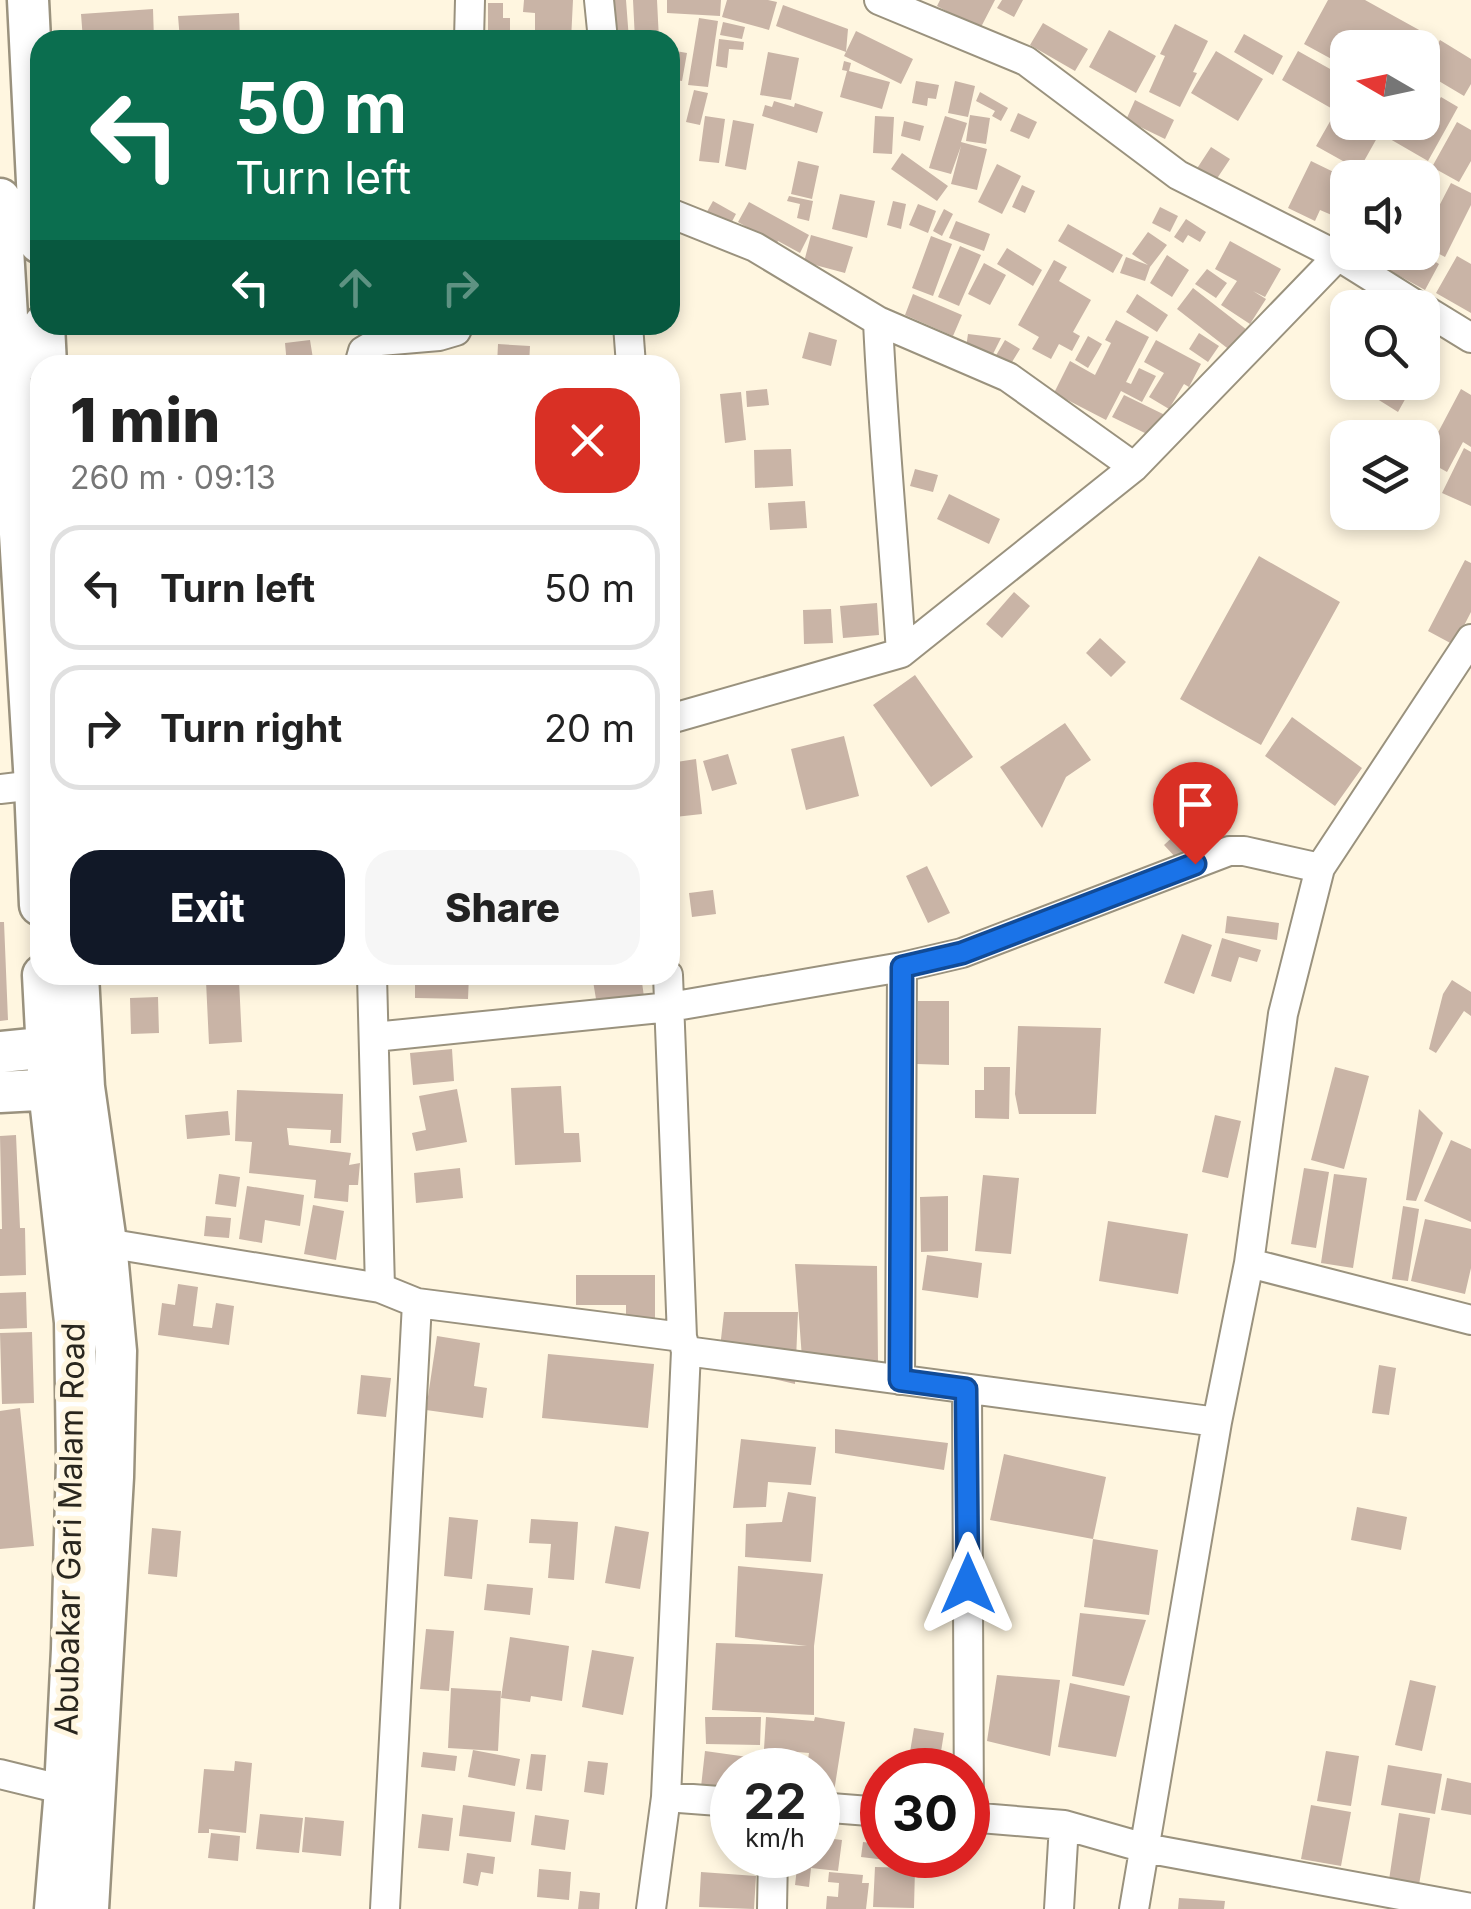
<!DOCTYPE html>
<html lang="en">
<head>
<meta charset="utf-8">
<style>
  :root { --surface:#fff; --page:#f6f6f6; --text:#222; --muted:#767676; --line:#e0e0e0; --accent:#111827 }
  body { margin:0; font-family:Inter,sans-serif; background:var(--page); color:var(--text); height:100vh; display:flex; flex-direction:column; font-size:38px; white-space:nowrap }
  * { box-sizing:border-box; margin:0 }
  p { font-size:32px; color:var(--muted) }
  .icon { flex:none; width:55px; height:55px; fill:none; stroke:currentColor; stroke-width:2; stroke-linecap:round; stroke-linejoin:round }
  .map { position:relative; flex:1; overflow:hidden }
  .panel { position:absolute; left:30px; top:355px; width:650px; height:630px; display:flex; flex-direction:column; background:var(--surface); border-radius:30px; box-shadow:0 5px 15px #0003 }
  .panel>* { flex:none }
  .banner { position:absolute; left:30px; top:30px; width:650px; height:305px; border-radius:30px; box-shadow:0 5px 15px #0003; background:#0b6e4f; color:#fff; overflow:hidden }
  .needle { width:65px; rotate:279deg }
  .buttons { position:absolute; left:1330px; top:30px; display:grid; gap:20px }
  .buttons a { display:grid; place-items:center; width:110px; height:110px; border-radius:20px; background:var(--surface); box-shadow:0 5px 15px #0003; font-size:50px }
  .speed { position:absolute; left:710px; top:1748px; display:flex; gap:20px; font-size:50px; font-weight:700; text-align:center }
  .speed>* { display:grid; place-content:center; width:130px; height:130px; border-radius:50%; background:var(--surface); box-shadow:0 5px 15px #0003; line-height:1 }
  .speed small { font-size:25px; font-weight:400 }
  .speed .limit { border:15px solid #d22; background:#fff; color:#111 }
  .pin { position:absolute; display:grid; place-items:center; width:85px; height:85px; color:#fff; margin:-102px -42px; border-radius:50% 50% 50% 0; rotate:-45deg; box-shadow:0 0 10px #0007 }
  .pin .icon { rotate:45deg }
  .me { position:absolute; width:110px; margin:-55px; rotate:0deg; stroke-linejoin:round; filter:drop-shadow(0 0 8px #0008) }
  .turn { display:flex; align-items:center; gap:35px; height:210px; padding:0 40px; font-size:45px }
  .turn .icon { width:130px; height:130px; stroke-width:2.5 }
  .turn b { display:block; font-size:70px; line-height:85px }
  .lanes { display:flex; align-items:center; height:95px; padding:0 40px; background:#0003; justify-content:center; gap:50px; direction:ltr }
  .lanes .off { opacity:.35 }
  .round { display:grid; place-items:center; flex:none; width:105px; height:105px; border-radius:30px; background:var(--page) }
  .overview { display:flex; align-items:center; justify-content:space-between; height:170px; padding:0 40px }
  h1 { font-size:60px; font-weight:800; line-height:75px }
  .primary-button { display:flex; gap:20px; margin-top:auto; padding:20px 40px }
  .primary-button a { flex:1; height:115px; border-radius:30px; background:var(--accent); color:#fff; font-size:40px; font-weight:800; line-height:115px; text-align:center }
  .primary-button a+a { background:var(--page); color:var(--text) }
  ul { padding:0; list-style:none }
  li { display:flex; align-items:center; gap:30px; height:125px; margin:0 20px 15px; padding:0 20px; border:5px solid var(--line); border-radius:30px }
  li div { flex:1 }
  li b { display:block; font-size:38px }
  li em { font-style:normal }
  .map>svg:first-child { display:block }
  .building { fill:#c9b4a6 }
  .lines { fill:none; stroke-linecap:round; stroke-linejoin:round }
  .street-casing { stroke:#9a927e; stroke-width:32 }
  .secondary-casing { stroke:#9a927e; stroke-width:45 }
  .street { stroke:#fff; stroke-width:28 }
  .secondary { stroke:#fff; stroke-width:40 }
  .route-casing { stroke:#114b97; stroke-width:25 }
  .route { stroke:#1a73e8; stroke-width:18 }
  .labels { text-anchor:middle; stroke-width:10; stroke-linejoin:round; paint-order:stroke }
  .street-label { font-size:32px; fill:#29261e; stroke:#fff6e0 }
</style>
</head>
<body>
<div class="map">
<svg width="1471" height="1909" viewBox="0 0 1471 1909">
  <rect width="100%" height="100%" fill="#fff6e0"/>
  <path class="building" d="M524,0H573L571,40H556V32L535,31V13L523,12Z
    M613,0H626L629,40H616Z
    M633,0H657L659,40H635Z
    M667,0H721L720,16L667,13Z
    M727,0H768L777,2L769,30L722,17Z
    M940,0H995L980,29L937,6Z
    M1002,0H1023L1014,17L997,8Z
    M1328,0H1365L1430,36L1424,48H1348V68L1304,44Z
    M488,3H503V18H510V40H488Z
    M783,5L848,29L846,52L776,26Z
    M153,9L154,40H83L81,14Z
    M239,13L240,40H180L178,16Z
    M699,18L718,21L708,87L688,85Z
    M723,22L745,27L742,39L720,35Z
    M1043,23L1088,49L1075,71L1030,45Z
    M1175,24L1208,41L1193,72L1197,73L1180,107L1149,92L1165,56L1160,54Z
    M1109,30L1156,56L1136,93L1089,67Z
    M856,31L913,59L901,84L844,56Z
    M1244,34L1283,56L1273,75L1234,52Z
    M719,39L744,42L743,50L729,49L727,68L716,66Z
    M1440,40L1471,59V84L1464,96L1422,71Z
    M670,50L687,53L682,81L670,79Z
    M1216,51L1263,79L1238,121L1191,93Z
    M1298,51L1348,79V122H1386L1359,170L1316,146L1336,111L1282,80Z
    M768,52L799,58L791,100L760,95Z
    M844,61L851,63L849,71L890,82L882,109L840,97L847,71L842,70Z
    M916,81L939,85L936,99L928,98L927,106L912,103Z
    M955,81L975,86L968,117L948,113Z
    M694,90L708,93L700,125L686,122Z
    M980,92L1008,108L1001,121L992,116L995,111L976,101Z
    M1441,97L1458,107L1428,161L1390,139L1399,122H1411L1422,129Z
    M1135,100L1174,120L1165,139L1126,120Z
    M774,101L794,107L795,103L823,112L817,133L762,116L765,105L772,107Z
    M1018,113L1037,122L1029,139L1010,131Z
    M970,115L990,118L986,144L966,141Z
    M705,116L725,119L719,163L699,161Z
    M875,116L894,117L892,154L873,153Z
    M945,116L967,123L961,142L987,149L977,190L951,184L961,146L951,174L929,168Z
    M733,120L754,124L746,170L725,166Z
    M904,121L924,126L920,141L901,136Z
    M1457,122L1471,130V161L1459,182L1432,167Z
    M1211,147L1230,159L1214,183L1196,170Z
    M902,153L948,186L937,201L891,169Z
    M798,161L819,166L812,199L791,194Z
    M1311,161L1348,179V188L1334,216L1320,210L1315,221L1288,208Z
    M997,164L1021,176L1002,214L978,202Z
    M1451,183L1471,193V205L1445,257L1422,245V239Z
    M1022,185L1035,191L1025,213L1012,207Z
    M840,194L875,201L867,238L832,229Z
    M789,196L813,201L809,221L797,218L800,204L787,201Z
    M713,201L736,214L728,229L704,217Z
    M893,201L906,204L901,229L887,225Z
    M749,202L809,235L800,253L778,241L772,252L752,241L757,233L738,222Z
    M918,204L936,211L928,233L909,225Z
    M1160,207L1178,216L1170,232L1152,223Z
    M944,209L953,214L942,236L933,231Z
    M1186,219L1206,232L1200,242L1188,235L1183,243L1174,237Z
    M956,221L990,234L984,251L949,238Z
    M1068,224L1123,255L1113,273L1058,241Z
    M1148,232L1167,245L1150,267L1145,281L1120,273L1126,257L1148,265L1132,254Z
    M811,235L853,247L845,273L804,262Z
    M931,236L952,244L933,296L912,288Z
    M1230,241L1281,269L1265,297L1253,291L1266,299L1250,324L1221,305L1237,281L1215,269Z
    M960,246L981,255L959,306L938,297Z
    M1007,248L1042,270L1033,286L997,264Z
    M1382,252H1419L1439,264L1425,290L1376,263Z
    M1167,255L1189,270L1172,297L1150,283Z
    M1457,256L1471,264V313L1436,293Z
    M1054,260L1067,267L1059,281L1091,300L1073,332L1080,336L1072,351L1059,344L1051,359L1032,349L1039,337L1018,325Z
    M984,263L1006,275L990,305L968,294Z
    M1207,269L1227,283L1216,298L1195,284Z
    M1193,288L1247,330L1231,351L1177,309Z
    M913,294L962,315L953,336L905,315Z
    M1137,294L1168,315L1157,332L1126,312Z
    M1116,320L1149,337L1126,382L1131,384L1139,368L1156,376L1142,402L1121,391L1106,420L1054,393L1070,361L1095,375L1111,343L1105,340Z
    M484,325H536V334L484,332Z
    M809,332L837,340L831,366L802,358Z
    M1199,333L1219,346L1208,362L1189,349Z
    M968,334L1001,338L991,358L965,354Z
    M1088,336L1102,344L1088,368L1075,360Z
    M310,340L314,365H287L285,343Z
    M1005,340L1020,349L1012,362L1022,372L991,364Z
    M1156,340L1201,364L1189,387L1184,384L1169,409L1149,397L1164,373L1144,362Z
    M498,344L530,346L529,365H497Z
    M1350,382H1389L1408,394L1398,412Z
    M767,389L769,405L747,407L746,391Z
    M1461,389L1471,395V447L1463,442L1447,472L1424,459Z
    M741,392L746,440L725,443L720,394Z
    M1124,395L1165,415L1149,435L1112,417Z
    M1464,448L1471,452V506L1442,493Z
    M791,449L793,486L755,488L754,450Z
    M915,469L938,475L933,492L910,486Z
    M949,494L1000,519L989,544L937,519Z
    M805,501L807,528L770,530L768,503Z
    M1259,556L1340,602L1261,745L1180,699Z
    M1465,560L1471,563V612L1454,645L1428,631Z
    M1014,592L1030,606L1002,638L986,624Z
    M877,603L879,635L843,638L840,606Z
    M831,609L833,643L804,644L803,610Z
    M1100,638L1126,662L1111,677L1086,653Z
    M915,675L973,757L931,787L873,705Z
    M1292,717L1362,768L1335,806L1265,756Z
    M1065,723L1091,760L1066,777L1042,828L1000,767Z
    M844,736L859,796L806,810L791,749Z
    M728,754L737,784L712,791L703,761Z
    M696,759L702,814L675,817L670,763Z
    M1203,809L1217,824L1178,860L1164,845Z
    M927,866L950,913L928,923L906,876Z
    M713,890L716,914L692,917L689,893Z
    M1227,916L1279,923L1277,940L1225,933Z
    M0,922H4L8,1020L0,1021Z
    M1182,934L1212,945L1194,994L1164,983Z
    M1222,938L1261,950L1257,962L1239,957L1231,982L1211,976Z
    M415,975H469L468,999L415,998Z
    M592,975H641L644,997L597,1005Z
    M239,980L242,1042L209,1044L206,981Z
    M1452,980L1471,992V1016L1464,1011L1436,1053L1429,1049L1443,994Z
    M158,997L159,1033L131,1034L130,998Z
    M918,1001H949V1065L917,1064Z
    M1018,1026L1101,1028L1096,1114H1019L1015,1094Z
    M452,1049L454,1081L413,1085L410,1053Z
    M984,1067H1010L1009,1119L975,1118V1090H984Z
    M1335,1067L1369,1076L1344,1169L1311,1160Z
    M561,1086L564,1133H579L581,1162L515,1165L511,1088Z
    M457,1089L467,1142L416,1151L412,1133L426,1130L419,1096Z
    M237,1090L343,1094L341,1143H330L331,1130L287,1128L289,1145L351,1153L349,1165L360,1163L358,1185H349L348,1202L314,1198L316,1180L249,1173L252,1142L235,1141Z
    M1419,1109L1443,1133L1416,1201L1406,1200Z
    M228,1111L230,1135L187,1139L185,1115Z
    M1215,1115L1241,1121L1228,1178L1202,1172Z
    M16,1135L20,1228H25L26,1275L0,1276V1229H2L0,1136Z
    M1451,1140L1471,1149V1222L1424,1201Z
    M460,1168L463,1198L416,1203L414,1173Z
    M1304,1168L1329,1172L1316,1248L1291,1244Z
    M219,1174L240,1177L236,1207L215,1204Z
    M1334,1174L1367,1178L1353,1268L1321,1263Z
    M983,1175L1019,1178L1011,1254L975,1251Z
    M247,1186L304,1195L300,1226L265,1220L262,1243L239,1239Z
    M948,1196V1251L921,1252L920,1197Z
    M313,1205L344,1211L336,1260L304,1254Z
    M1403,1206L1419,1209L1408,1281L1392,1279Z
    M206,1216L231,1218L229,1238L204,1236Z
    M1425,1219L1471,1229V1268L1465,1294L1411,1281Z
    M1108,1221L1188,1234L1178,1294L1099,1281Z
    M927,1255L982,1263L978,1298L922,1290Z
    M795,1264L877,1266L878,1362L802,1358Z
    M576,1275H655V1324H626V1305H576Z
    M178,1284L198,1287L193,1326L212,1328L216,1303L234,1306L229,1345L158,1335L162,1303L175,1305Z
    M26,1292L27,1328L0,1329V1293Z
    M724,1312H798L795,1384L718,1366Z
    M32,1332L34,1403L2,1404L0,1333Z
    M437,1336L480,1343L474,1386L487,1388L483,1418L426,1410Z
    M548,1354L654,1364L648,1428L542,1418Z
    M1379,1365L1396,1368L1389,1415L1372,1413Z
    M361,1375L391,1378L386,1417L357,1414Z
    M20,1408L34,1546L0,1549V1411Z
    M835,1429L948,1443L944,1470L835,1453Z
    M741,1439L816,1447L811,1485L768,1482L766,1507L733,1508Z
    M1004,1454L1106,1477L1093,1539L990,1520Z
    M788,1492L816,1497L811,1562L745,1557L746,1524L782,1522Z
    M1357,1507L1407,1517L1401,1550L1351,1540Z
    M449,1517L478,1520L472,1579L444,1576Z
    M531,1519L578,1522L574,1580L548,1578L551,1544L529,1543Z
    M615,1526L649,1532L640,1589L605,1583Z
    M152,1528L181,1531L177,1577L148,1574Z
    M1093,1539L1158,1550L1149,1615L1084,1607Z
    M738,1566L823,1574L814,1646V1715L712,1710L716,1643L807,1646L735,1637Z
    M487,1584L533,1588L530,1615L484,1610Z
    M1080,1613L1146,1620L1124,1686L1072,1676Z
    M426,1629L454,1631L449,1691L420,1689Z
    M510,1637L569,1646L562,1701L531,1696L530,1702L501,1698Z
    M592,1650L634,1657L623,1715L582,1707Z
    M997,1675L1060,1680L1050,1756L987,1741Z
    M1410,1680L1436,1686L1422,1751L1395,1745Z
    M1070,1683L1130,1696L1116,1757L1058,1747Z
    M451,1688L501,1691L498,1751L448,1748Z
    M705,1717H761L760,1745L706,1744Z
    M766,1717L814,1721L815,1717L845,1722L833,1798L818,1795V1770H764L765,1761L807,1765L809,1753L764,1749Z
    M914,1728L944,1733L938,1770H907Z
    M473,1750L520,1759L515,1786L468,1777Z
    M705,1751L755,1758L754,1770H732V1791L701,1787Z
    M1326,1751L1359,1756L1351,1806L1317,1801Z
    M423,1752L457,1756L455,1771L421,1767Z
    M531,1754L546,1755L542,1791L526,1789Z
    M235,1761L252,1763L246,1833L209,1829V1833H198L204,1769L234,1771Z
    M588,1761L608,1763L604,1795L584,1792Z
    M1388,1765L1442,1774L1435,1814L1381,1805Z
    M1447,1778L1471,1783V1815L1441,1810Z
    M463,1805L515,1812L511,1842L459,1836Z
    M1311,1805L1351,1812L1341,1866L1301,1859Z
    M1399,1813L1430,1818L1419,1885L1389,1880Z
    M260,1814L303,1818L299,1853L256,1849Z
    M422,1814L453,1818L449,1851L418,1848Z
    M535,1815L569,1820L565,1850L531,1845Z
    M305,1817L344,1821L341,1856L302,1852Z
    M211,1833L240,1836L238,1861L208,1858Z
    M818,1837L842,1840L838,1871L811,1868L809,1887L795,1885L797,1868H801L802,1855H818Z
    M863,1842L882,1844V1855H886V1860L861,1857Z
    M467,1853L495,1857L493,1874L481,1872L478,1886L463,1883Z
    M875,1867L915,1868L914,1908L873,1907Z
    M539,1869L571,1872L569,1900L537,1897Z
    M701,1872L756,1876L754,1909L699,1907Z
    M829,1872L863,1875L862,1883H869L866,1909H826L827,1896L838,1897L839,1883L828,1882Z
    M580,1891L600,1893L599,1909H578Z
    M1179,1898L1225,1901L1224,1909H1178Z"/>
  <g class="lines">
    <defs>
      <path id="street" d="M599,0L603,40
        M879,0L1026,61L1178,175L1338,256L1421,308
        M469,40L470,0
        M670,213L755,247L878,321L1008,377L1134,467
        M1422,308L1471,338
        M878,321C883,432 894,543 901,653
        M628,325L631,365
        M359,365L363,351L380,341L439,336L456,331L459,325
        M670,719L901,653L1134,467L1338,256
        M0,789L35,785
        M372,975L380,1288
        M374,1037L670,1007L902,967L962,953L1229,851H1244L1320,868
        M106,1243L380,1288L417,1303L682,1337
        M1249,1263L1471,1320
        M686,1351L1217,1422
        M900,1380L902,967
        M967,1389L969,1817
        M0,1774L65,1790
        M666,1797L732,1802
        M818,1807L882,1812
        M968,1817L1064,1825L1145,1848L1471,1908
        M385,1909L417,1303
        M651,1909L666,1797L686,1351L682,1337L668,975
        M772,1909L773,1855
        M1059,1909L1064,1825
        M1134,1909L1217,1422L1249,1263L1283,1014L1320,868L1471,639"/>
      <path id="secondary" d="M28,0L40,243
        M0,199L35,785L40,905
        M44,325L46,365
        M43,975L49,1090L75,1322L77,1460L72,1649L65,1790L55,1909
        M78,975L84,1087L106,1243L116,1351L113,1477L88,1909
        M0,1052L72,1045
        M0,1092L75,1088"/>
    </defs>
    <use href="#street" class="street-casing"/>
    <use href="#secondary" class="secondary-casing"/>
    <use href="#street" class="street"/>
    <use href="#secondary" class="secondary"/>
  </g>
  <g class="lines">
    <defs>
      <path id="route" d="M968,1584L966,1389L900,1380L902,967L962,953L1195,864"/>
    </defs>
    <use href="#route" class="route-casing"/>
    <use href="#route" class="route"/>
  </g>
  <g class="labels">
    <g class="street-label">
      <text transform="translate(70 1529) rotate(-89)" y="11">Abubakar Gari Malam Road</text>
    </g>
  </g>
</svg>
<div class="buttons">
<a><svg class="needle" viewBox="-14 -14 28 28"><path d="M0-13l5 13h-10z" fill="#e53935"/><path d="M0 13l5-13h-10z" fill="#767676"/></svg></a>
<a><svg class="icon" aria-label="sound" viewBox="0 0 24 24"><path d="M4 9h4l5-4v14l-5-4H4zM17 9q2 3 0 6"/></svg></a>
<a><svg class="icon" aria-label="search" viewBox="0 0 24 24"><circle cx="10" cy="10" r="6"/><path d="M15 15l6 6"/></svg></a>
<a><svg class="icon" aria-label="layers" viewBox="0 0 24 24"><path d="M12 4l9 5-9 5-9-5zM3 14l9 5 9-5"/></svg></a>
</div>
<div class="speed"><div>22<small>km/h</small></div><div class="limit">30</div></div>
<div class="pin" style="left:1195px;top:864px;background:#d93025"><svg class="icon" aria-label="arrive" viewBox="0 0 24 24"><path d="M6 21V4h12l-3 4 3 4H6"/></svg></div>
<svg class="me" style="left:968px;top:1584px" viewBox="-20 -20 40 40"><path d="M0-17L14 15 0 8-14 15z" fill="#1a73e8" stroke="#fff" stroke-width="4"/></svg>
<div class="banner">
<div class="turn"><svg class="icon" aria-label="left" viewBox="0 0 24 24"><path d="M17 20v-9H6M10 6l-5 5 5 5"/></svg><div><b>50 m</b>Turn left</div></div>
<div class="lanes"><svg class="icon" aria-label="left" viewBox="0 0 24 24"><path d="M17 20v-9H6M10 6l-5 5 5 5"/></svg><svg class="icon off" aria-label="ahead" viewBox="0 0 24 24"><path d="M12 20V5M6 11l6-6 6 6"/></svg><svg class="icon off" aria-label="right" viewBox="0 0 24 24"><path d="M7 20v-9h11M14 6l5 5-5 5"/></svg></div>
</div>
<section class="panel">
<div class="overview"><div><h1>1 min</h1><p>260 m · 09:13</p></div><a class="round" style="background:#d93025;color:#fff"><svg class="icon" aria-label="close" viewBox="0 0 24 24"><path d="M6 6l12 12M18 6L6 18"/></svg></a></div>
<ul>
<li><svg class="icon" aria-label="left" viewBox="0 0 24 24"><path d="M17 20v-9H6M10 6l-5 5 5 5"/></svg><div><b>Turn left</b></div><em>50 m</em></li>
<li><svg class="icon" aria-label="right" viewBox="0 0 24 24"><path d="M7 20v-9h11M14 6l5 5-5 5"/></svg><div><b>Turn right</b></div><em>20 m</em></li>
</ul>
<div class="primary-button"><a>Exit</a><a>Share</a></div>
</section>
</div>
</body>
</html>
